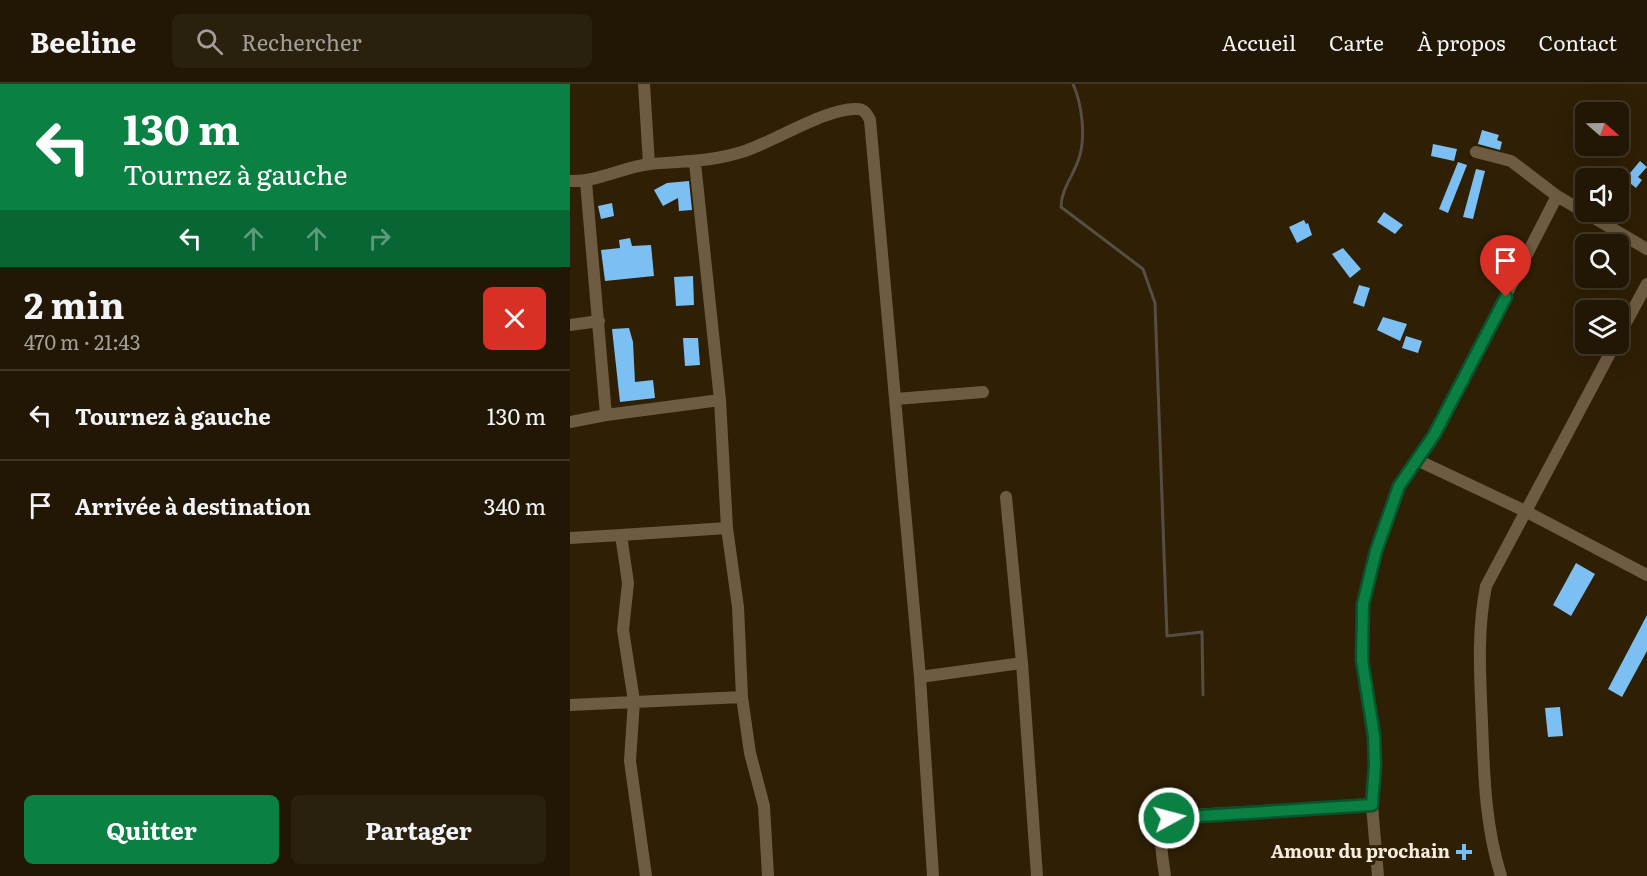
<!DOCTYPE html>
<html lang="fr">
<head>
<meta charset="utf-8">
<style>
  :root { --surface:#221704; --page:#2a200e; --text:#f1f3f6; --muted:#a29f9a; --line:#3f3626; --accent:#0b8043 }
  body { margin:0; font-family:Literata,serif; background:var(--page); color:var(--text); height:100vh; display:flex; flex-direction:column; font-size:22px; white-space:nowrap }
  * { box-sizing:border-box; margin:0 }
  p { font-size:20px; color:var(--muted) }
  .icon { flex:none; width:33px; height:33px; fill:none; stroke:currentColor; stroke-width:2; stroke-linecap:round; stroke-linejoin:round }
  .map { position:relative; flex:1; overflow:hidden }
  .drawer { display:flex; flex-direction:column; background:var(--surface); width:570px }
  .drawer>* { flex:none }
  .banner { background:#0b8043; color:#fff; overflow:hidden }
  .needle { width:39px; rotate:110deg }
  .tools { position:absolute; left:1005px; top:18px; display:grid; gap:12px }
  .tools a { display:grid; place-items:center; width:54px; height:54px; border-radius:9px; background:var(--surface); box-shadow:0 6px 24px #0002,0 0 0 2px var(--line); font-size:30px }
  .pin { position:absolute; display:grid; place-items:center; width:51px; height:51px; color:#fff; margin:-62px -26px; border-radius:50% 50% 50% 0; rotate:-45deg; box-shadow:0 0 6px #0007 }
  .pin .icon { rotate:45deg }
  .me { position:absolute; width:66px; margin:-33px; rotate:83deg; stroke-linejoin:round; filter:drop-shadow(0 0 4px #0008) }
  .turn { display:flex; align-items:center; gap:21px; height:126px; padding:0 24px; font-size:27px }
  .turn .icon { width:78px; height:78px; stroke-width:2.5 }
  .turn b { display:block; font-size:42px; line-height:51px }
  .lanes { display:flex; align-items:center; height:57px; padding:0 24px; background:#0003; justify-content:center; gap:30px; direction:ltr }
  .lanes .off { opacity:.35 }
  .round { display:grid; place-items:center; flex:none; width:63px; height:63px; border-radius:9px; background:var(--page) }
  .overview { display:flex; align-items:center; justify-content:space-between; height:102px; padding:0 24px }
  h1 { font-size:36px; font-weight:700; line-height:45px }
  .cta { display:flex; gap:12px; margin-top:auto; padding:12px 24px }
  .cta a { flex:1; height:69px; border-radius:9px; background:var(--accent); color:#fff; font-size:24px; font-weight:700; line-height:69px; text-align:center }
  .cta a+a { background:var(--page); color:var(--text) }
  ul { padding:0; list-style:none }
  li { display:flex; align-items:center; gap:18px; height:90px; padding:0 24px; border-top:2px solid var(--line) }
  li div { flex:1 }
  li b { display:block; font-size:22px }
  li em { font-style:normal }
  header { display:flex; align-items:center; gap:36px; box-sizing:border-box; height:84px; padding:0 30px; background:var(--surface); border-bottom:2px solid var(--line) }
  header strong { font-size:28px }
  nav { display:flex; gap:33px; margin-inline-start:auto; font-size:21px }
  .search { width:420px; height:54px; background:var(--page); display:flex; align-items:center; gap:15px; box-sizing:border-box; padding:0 21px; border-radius:9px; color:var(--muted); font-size:22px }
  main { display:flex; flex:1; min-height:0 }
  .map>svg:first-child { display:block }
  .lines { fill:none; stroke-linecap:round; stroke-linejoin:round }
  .stream { stroke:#564e44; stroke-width:3 }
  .building { fill:#7cbff3 }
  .street { stroke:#6e5c42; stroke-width:12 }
  .route-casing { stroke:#07532c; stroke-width:15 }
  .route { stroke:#0b8043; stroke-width:10 }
  .poi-dot { fill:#77c0f7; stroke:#2e1f05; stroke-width:2 }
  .labels { text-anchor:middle; stroke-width:6; stroke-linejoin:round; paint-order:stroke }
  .poi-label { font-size:18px; font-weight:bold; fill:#f6ecdd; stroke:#2e1f05; text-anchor:end }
</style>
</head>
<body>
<header>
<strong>Beeline</strong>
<div class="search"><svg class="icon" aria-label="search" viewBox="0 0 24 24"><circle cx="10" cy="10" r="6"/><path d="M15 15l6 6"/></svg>Rechercher</div>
<nav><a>Accueil</a><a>Carte</a><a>À propos</a><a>Contact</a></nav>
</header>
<main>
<section class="drawer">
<div class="banner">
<div class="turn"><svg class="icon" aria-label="left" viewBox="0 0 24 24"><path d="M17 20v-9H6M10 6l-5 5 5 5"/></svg><div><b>130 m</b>Tournez à gauche</div></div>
<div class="lanes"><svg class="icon" aria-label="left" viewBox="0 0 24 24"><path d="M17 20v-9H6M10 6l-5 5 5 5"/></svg><svg class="icon off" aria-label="ahead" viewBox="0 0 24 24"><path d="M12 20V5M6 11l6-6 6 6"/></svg><svg class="icon off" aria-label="ahead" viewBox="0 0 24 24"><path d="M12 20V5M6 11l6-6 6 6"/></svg><svg class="icon off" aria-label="right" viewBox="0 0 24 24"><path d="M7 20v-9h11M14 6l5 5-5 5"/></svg></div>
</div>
<div class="overview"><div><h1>2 min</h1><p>470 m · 21:43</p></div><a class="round" style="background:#d93025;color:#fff"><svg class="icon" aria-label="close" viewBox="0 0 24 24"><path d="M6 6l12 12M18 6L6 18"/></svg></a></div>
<ul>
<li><svg class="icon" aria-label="left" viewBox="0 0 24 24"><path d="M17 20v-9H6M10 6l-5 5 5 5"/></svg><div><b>Tournez à gauche</b></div><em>130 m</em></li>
<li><svg class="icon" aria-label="arrive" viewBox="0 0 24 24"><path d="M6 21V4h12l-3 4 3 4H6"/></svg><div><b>Arrivée à destination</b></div><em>340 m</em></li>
</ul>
<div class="cta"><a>Quitter</a><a>Partager</a></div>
</section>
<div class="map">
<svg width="1077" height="792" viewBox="0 0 1077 792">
  <rect width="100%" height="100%" fill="#2e1f05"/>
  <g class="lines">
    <path class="stream" d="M503,0C512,20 516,53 509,74C504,91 491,105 491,123L573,185L585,219L597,552L632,548L633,611"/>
  </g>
  <path class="building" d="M912,46L929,51L927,56L932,58L930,66L908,60Z
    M863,60L887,65L884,77L861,72Z
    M1070,77L1077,83L1068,93L1072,96L1066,104L1055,95Z
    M888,78L897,81L878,129L869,125Z
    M906,85L915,87L903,135L893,133Z
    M119,97L122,126L109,127L108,114L93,122L84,106L97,99Z
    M42,119L44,132L31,135L28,122Z
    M814,128L833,141L825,150L807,138Z
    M734,136L736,140L738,139L742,151L727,159L719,143Z
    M60,154L62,162L81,161L84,192L35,197L31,166L50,164L49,156Z
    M773,164L791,185L780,194L762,170Z
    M123,192L124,221L106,222L104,193Z
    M789,201L800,204L794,223L783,219Z
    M813,233L837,240L830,257L807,246Z
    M59,244L63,258L65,298L83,296L85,314L50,318L42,245Z
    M836,252L852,257L848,269L832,264Z
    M113,254H128L130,281L115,282Z
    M1006,479L1025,490L1001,532L983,521Z
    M1077,531V567L1052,613L1038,605Z
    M990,623L993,652L978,653L975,624Z"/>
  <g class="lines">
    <path class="street" d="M74,0L79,80
      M906,68L941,77L987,112L1077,165
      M125,79L150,316L157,444L168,523L172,613L180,669L194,722L198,792
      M0,97C28,98 53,83 80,80C115,77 141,78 175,67C205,57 259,23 287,25C294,25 297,30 300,36L350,593L363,792
      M16,98L36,331L150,316
      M987,112L864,351L847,376L955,427L1077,491
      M0,241L29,237
      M1048,253L1077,200
      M326,315L413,308
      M0,338L36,331
      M436,413L452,579L467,792
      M0,454L51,451
      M350,593L452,579
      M0,621L172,613
      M76,792L60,677L64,617L53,546L58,499L51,451L157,444
      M595,792C593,774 584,741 604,732L802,721
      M808,792L802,721L805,681L804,652L792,576L793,521L806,467L829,402L847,376
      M931,792C915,741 914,691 912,638C910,592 907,547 916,502L1045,260"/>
  </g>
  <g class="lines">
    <defs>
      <path id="route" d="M599,734L802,721L805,681L804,652L792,576L793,520L806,467L829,402L864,351L936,213"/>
    </defs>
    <use href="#route" class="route-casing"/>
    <use href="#route" class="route"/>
  </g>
  <path class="poi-dot" d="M891 759h6v6h6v6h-6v6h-6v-6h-6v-6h6z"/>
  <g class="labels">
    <g class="poi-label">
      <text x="880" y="774">Amour du prochain</text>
    </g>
  </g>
</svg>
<div class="tools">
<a><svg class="needle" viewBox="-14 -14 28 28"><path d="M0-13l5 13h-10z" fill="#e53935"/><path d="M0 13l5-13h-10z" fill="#a29f9a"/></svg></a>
<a><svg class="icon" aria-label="sound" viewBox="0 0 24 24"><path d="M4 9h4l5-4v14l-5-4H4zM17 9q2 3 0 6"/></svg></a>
<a><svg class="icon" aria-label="search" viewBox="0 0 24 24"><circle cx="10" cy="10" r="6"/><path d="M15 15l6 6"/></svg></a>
<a><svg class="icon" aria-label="layers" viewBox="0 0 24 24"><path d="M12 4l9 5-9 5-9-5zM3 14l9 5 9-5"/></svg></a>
</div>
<div class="pin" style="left:936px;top:213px;background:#d93025"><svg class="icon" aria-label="arrive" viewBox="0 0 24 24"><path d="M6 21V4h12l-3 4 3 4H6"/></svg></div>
<svg class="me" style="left:599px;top:734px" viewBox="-20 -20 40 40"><circle r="17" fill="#0b8043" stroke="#fff" stroke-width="3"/><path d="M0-11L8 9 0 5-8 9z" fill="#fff"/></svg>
</div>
</main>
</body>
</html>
